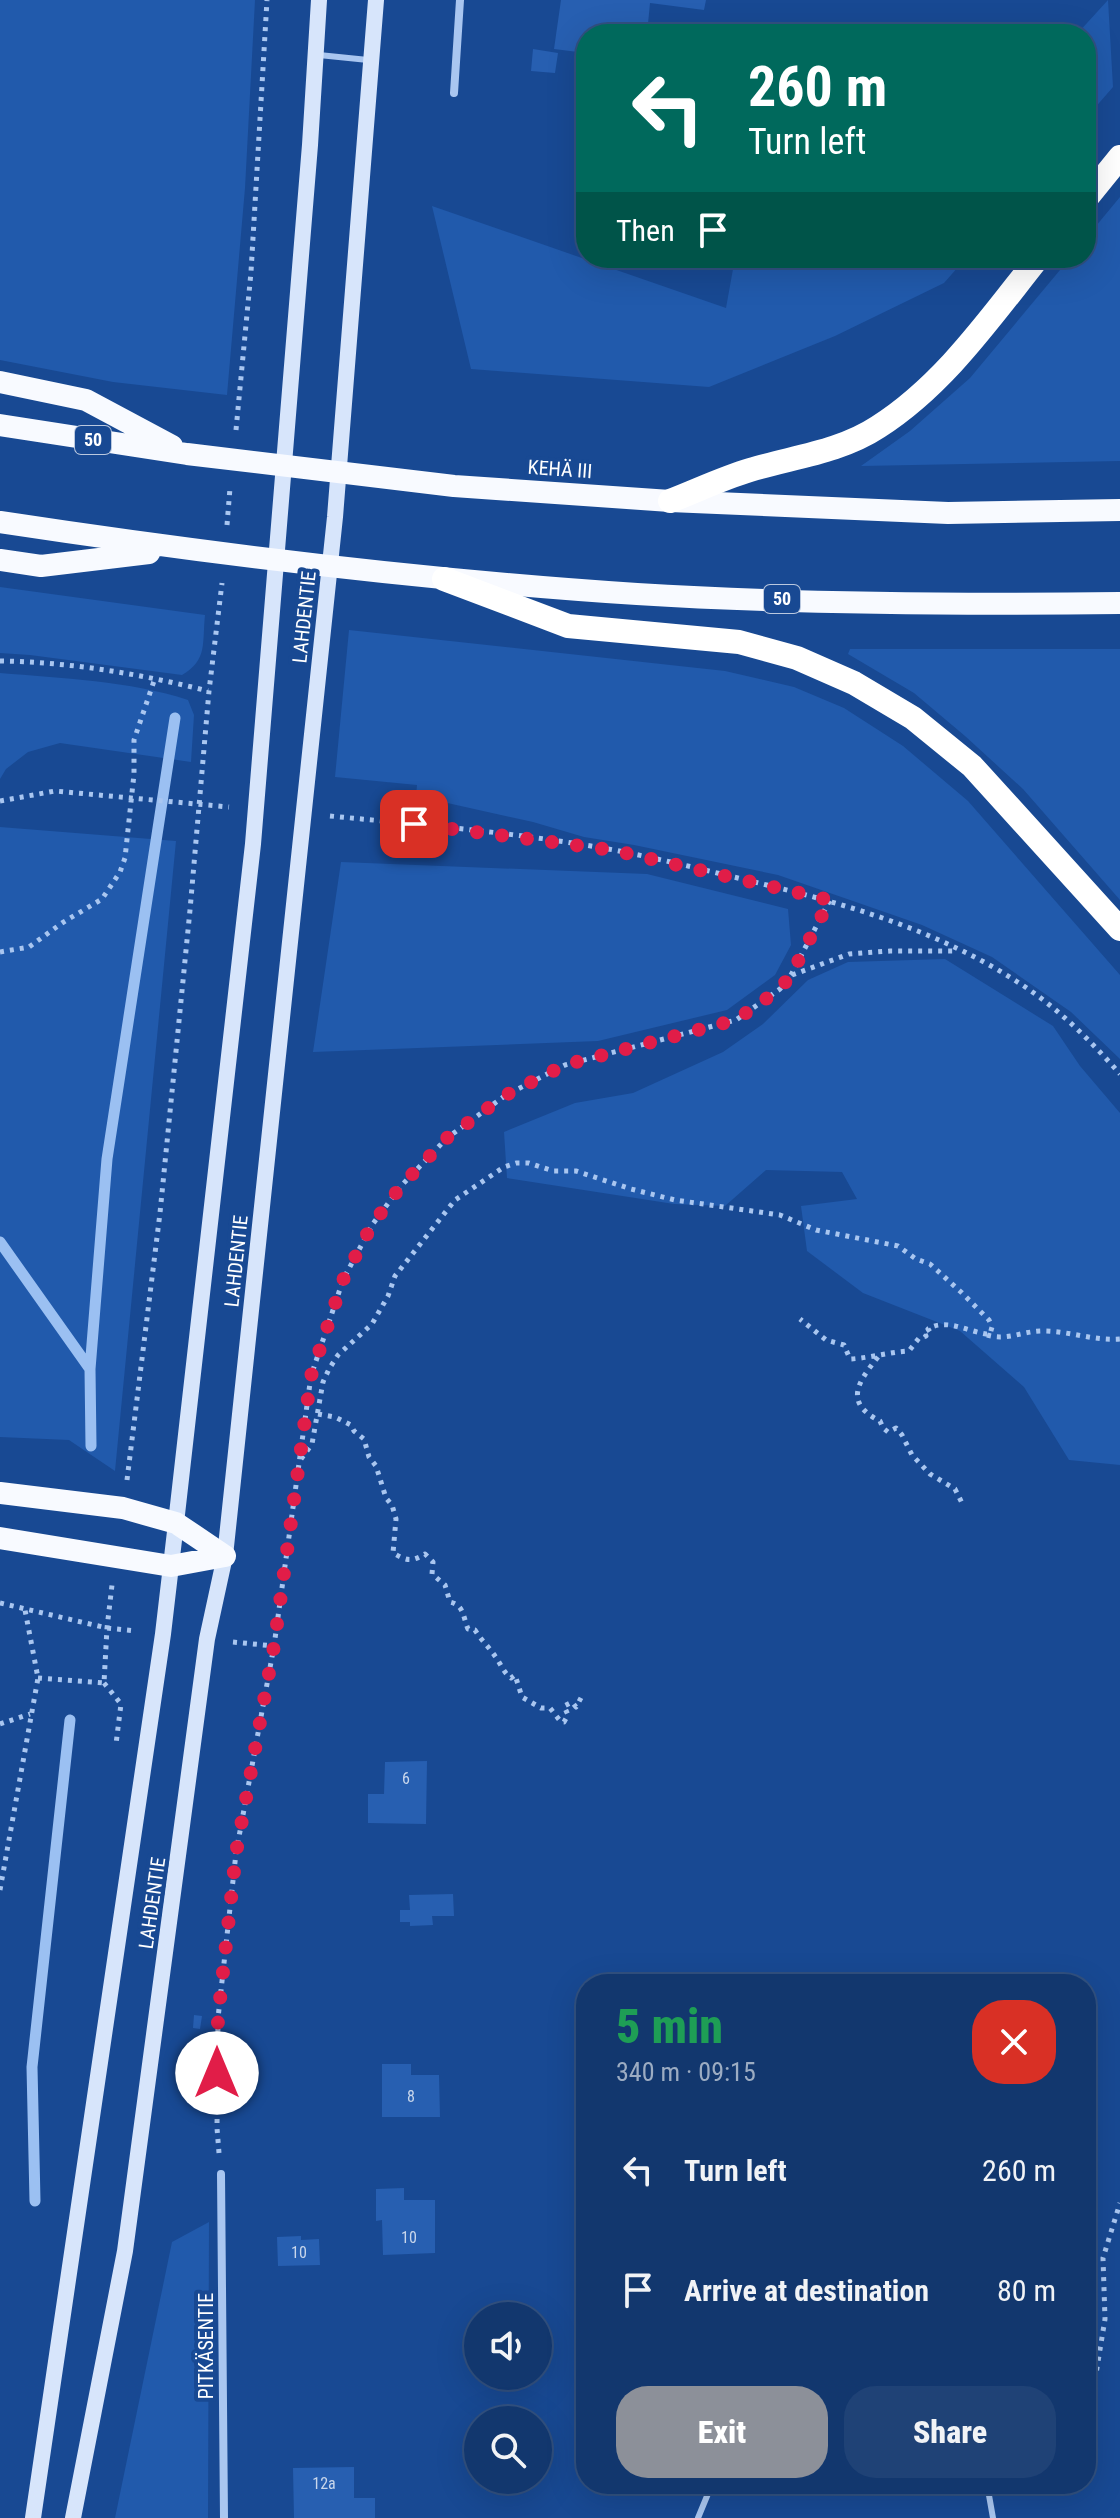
<!DOCTYPE html>
<html lang="en">
<head>
<meta charset="utf-8">
<style>
  :root { --surface:#12376e; --page:#1f4276; --text:#f1f3f6; --muted:#9cacc2; --line:#315181; --accent:#8c9099 }
  body { margin:0; font-family:"Roboto Condensed",sans-serif; background:var(--page); color:var(--text); height:100vh; display:flex; flex-direction:column; font-size:30px; white-space:nowrap }
  * { box-sizing:border-box; margin:0 }
  p { font-size:26px; color:var(--muted) }
  .icon { flex:none; width:44px; height:44px; fill:none; stroke:currentColor; stroke-width:2; stroke-linecap:round; stroke-linejoin:round }
  .map { position:relative; flex:1; overflow:hidden }
  .side { position:absolute; left:576px; top:1974px; width:520px; height:520px; display:flex; flex-direction:column; background:var(--surface); border-radius:32px; box-shadow:0 8px 32px #0002,0 0 0 2px var(--line) }
  .side>* { flex:none }
  .hud { position:absolute; left:576px; top:24px; width:520px; height:244px; border-radius:32px; box-shadow:0 8px 32px #0002,0 0 0 2px var(--line); background:#00695c; color:#fff; overflow:hidden }
  .controls { position:absolute; left:464px; top:2302px; display:grid; gap:16px }
  .controls a { display:grid; place-items:center; width:88px; height:88px; border-radius:50%; background:var(--surface); box-shadow:0 8px 32px #0002,0 0 0 2px var(--line); font-size:40px }
  .pin { position:absolute; display:grid; place-items:center; width:68px; height:68px; color:#fff; margin:-34px; border-radius:16px; box-shadow:0 4px 12px #0006 }
  .me { position:absolute; width:88px; margin:-44px; rotate:0deg; stroke-linejoin:round; filter:drop-shadow(0 0 6px #0008) }
  .turn { display:flex; align-items:center; gap:28px; height:168px; padding:0 40px; font-size:36px }
  .turn .icon { width:104px; height:104px; stroke-width:2.5 }
  .turn b { display:block; font-size:56px; line-height:68px }
  .then { display:flex; align-items:center; height:76px; padding:0 40px; background:#0003; gap:16px; font-size:30px }
  .round { display:grid; place-items:center; flex:none; width:84px; height:84px; border-radius:32px; background:var(--page) }
  .summary { display:flex; align-items:center; justify-content:space-between; height:136px; padding:0 40px }
  h1 { font-size:48px; font-weight:800; line-height:60px; color:#1e9e55 }
  .cta { display:flex; gap:16px; margin-top:auto; padding:16px 40px }
  .cta a { flex:1; height:92px; border-radius:32px; background:var(--accent); color:#fff; font-size:32px; font-weight:800; line-height:92px; text-align:center }
  .cta a+a { background:var(--page); color:var(--text) }
  ul { padding:0; list-style:none }
  li { display:flex; align-items:center; gap:24px; height:120px; padding:0 40px }
  li div { flex:1 }
  li b { display:block; font-size:30px }
  li em { font-style:normal }
  .map>svg:first-child { display:block }
  .green { fill:#215aac }
  .lines { fill:none; stroke-linecap:round; stroke-linejoin:round }
  .stream { stroke:#9bc0f2; stroke-width:11 }
  .building { fill:#275fb1 }
  .path { stroke:#a9c6f0; stroke-width:5; stroke-dasharray:4 6; stroke-linecap:butt }
  .service { stroke:#a9c6f0; stroke-width:6 }
  .minor { stroke:#a9c6f0; stroke-width:8 }
  .secondary { stroke:#d7e5fb; stroke-width:16 }
  .trunk { stroke:#f8faff; stroke-width:22 }
  .motorway { stroke:#fff; stroke-width:24 }
  .route { stroke:#e11d48; stroke-width:14; stroke-dasharray:0 25.2 }
  .labels { text-anchor:middle; stroke-width:8; stroke-linejoin:round; paint-order:stroke }
  .number-label { font-size:16px; fill:#c9d7ec }
  .shield { fill:#184993; stroke:#bac8df; stroke-width:2 }
  .shield-label { font-size:18px; font-weight:bold; fill:#fff }
  .street-label { font-size:20px; fill:#fff; stroke:#184993 }
</style>
</head>
<body>
<div class="map">
<svg width="1120" height="2518" viewBox="0 0 1120 2518">
  <rect width="100%" height="100%" fill="#184993"/>
  <path class="green" d="M0,0H255L245,188L227,395L113,382L0,360Z
    M1108,0L1113,87L1086,118V34H1077Z
    M1120,197V461L861,466L910,431L970,378L1070,258H1086V238Z
    M432,206L726,308L735,258H966L944,283L835,336L709,387L471,369Z
    M0,587L205,615C202,643 208,660 182,675L30,655L0,653Z
    M349,630L725,671L794,687L844,708L903,746L968,801L1120,975V1059L1071,1012L992,957L922,925L778,875L634,845L584,837L533,822L416,796L417,785L335,777Z
    M850,649H1120V900L1023,789L965,736L914,693L848,654Z
    M0,673C60,678 131,681 188,700L194,715L191,762L60,743L28,752L6,769L0,779Z
    M0,827L176,841L115,1471L69,1440L0,1437Z
    M341,862L647,874L788,909L791,945L775,975L727,1010L598,1041L313,1052Z
    M945,959L1053,1026L1080,1066L1120,1113V1465L1069,1460L1024,1387L960,1331L863,1293L807,1251L801,1206L857,1199L842,1172L766,1170L725,1206L674,1204L507,1178L504,1132L575,1103L633,1093L723,1052L763,1024L808,980L848,962Z
    M209,2222L208,2518H115L172,2242Z"/>
  <g class="lines">
    <path class="stream" d="M0,1242L90,1369
      M91,1446L90,1369L107,1159L175,718
      M35,2201L32,2067L70,1720"/>
  </g>
  <path class="building" d="M561,0H706L704,10L650,3L647,34H586V53L554,49Z
    M533,49L558,53L555,73L531,71Z
    M427,1761L426,1824L368,1823V1794H384L385,1762Z
    M453,1894L454,1916H432L433,1925L410,1926V1922H400V1910H410L409,1895Z
    M194,2015L202,2016L200,2029L193,2028Z
    M382,2064H411V2075H439L440,2117H382Z
    M404,2188V2200H435V2253L383,2255L382,2220L376,2221V2189Z
    M301,2236V2240L319,2239L320,2265L278,2266L277,2237Z
    M354,2467V2498H375V2518H294L293,2468Z"/>
  <g class="lines">
    <path class="path" d="M236,430L251,272L267,0
      M227,525L230,488
      M0,661C70,662 141,674 208,691
      M0,801L55,791L229,807
      M330,816C425,825 520,833 614,850C660,859 705,870 750,881C843,903 935,929 1016,981C1056,1006 1089,1039 1120,1074
      M0,952L29,947L62,923L102,899L120,872L125,858L134,774V740L155,678
      M792,975L849,954L890,951H954
      M987,1335C1007,1341 1022,1331 1043,1331C1069,1331 1094,1341 1120,1339
      M878,1357C857,1383 844,1403 880,1421L883,1428L888,1432L896,1428L902,1435L912,1455L930,1474L955,1489L963,1505
      M318,1414L335,1417L351,1425L354,1431L364,1439L369,1457L376,1466L386,1498L392,1505L396,1519L393,1553C407,1561 411,1562 425,1554L433,1562L432,1574L445,1585L450,1602C464,1605 463,1617 468,1629L475,1630C481,1640 489,1647 495,1656C501,1664 503,1672 511,1678L515,1675L522,1697L541,1708H550L561,1722H564L568,1715L564,1706L572,1702L576,1707L582,1696
      M301,1459L312,1444L323,1382L329,1369L338,1355L372,1324L388,1296L395,1276L455,1200L504,1167L516,1163H529L553,1171H576L631,1189L675,1200L780,1215L816,1230L898,1246L916,1259L930,1264L961,1292L989,1320L992,1327L990,1334H986C967,1331 945,1318 928,1329L930,1332L925,1334L926,1336L919,1338L909,1351C889,1352 870,1358 850,1359L844,1345L826,1340L800,1319
      M127,1480L160,1213L190,910L209,691L222,583
      M0,1603L107,1628L136,1631
      M233,1642L274,1646
      M38,1678L104,1683L107,1628L112,1585
      M104,1683L121,1704L116,1744
      M0,1724L30,1714
      M0,1890L38,1678L25,1610
      M219,2153L217,2128L218,2018L236,1853L274,1646L311,1376L343,1280L372,1225L401,1186L447,1138L506,1095L565,1065L736,1020L780,989L791,975L830,900
      M1086,2387L1096,2374L1105,2319L1103,2258L1120,2203"/>
    <path class="service" d="M319,55L368,60
      M987,2484L993,2518
      M698,2518L712,2484"/>
    <path class="minor" d="M454,93L460,0
      M221,2174L224,2518"/>
    <path class="secondary" d="M33,2518L163,1634L176,1523L253,844L310,145L319,0
      M73,2518L125,2251L207,1639L225,1556L335,517L376,0"/>
    <path class="trunk" d="M0,382L86,400L172,446
      M0,425L187,454L454,486L670,501L948,513L1120,510
      M0,522C211,554 423,580 637,594C797,604 959,605 1120,603
      M0,560L41,566L149,553
      M0,1493L123,1508L176,1523L225,1556
      M0,1538L171,1566L225,1556"/>
    <path class="motorway" d="M1086,199L1120,157
      M670,501C696,491 723,478 750,470C793,457 840,452 878,427C944,385 990,318 1038,258
      M444,579L568,626L739,642L797,658L854,683L913,718L972,766L1120,929"/>
  </g>
  <g class="lines">
    <path class="route" d="M217,2073L218,2018L236,1853L274,1646L311,1376L343,1280L372,1225L401,1186L447,1138L506,1095L565,1065L736,1020L780,989L791,975L830,900L612,850L414,824"/>
  </g>
  <g class="labels">
    <g class="number-label">
      <text x="406" y="1784">6</text>
      <text x="411" y="2102">8</text>
      <text x="409" y="2243">10</text>
      <text x="299" y="2258">10</text>
      <text x="324" y="2489">12a</text>
    </g>
    <g class="shield">
      <rect x="75" y="426" width="36" height="28" rx="6"/>
      <rect x="764" y="585" width="36" height="28" rx="6"/>
    </g>
    <g class="shield-label">
      <text x="93" y="446">50</text>
      <text x="782" y="605">50</text>
    </g>
    <g class="street-label">
      <text transform="translate(560 469) rotate(4)" y="7">KEHÄ III</text>
      <text transform="translate(304 617) rotate(-84)" y="7">LAHDENTIE</text>
      <text transform="translate(236 1261) rotate(-84)" y="7">LAHDENTIE</text>
      <text transform="translate(152 1903) rotate(-82)" y="7">LAHDENTIE</text>
      <text transform="translate(206 2346) rotate(-90)" y="7">PITKÄSENTIE</text>
    </g>
  </g>
</svg>
<div class="controls">
<a><svg class="icon" aria-label="sound" viewBox="0 0 24 24"><path d="M4 9h4l5-4v14l-5-4H4zM17 9q2 3 0 6"/></svg></a>
<a><svg class="icon" aria-label="search" viewBox="0 0 24 24"><circle cx="10" cy="10" r="6"/><path d="M15 15l6 6"/></svg></a>
</div>
<div class="pin" style="left:414px;top:824px;background:#d93025"><svg class="icon" aria-label="arrive" viewBox="0 0 24 24"><path d="M6 21V4h12l-3 4 3 4H6"/></svg></div>
<svg class="me" style="left:217px;top:2073px" viewBox="-20 -20 40 40"><circle r="19" fill="#fff"/><path d="M0-13L10 11 0 6-10 11z" fill="#e11d48"/></svg>
<div class="hud">
<div class="turn"><svg class="icon" aria-label="left" viewBox="0 0 24 24"><path d="M17 20v-9H6M10 6l-5 5 5 5"/></svg><div><b>260 m</b>Turn left</div></div>
<div class="then">Then<svg class="icon" aria-label="arrive" viewBox="0 0 24 24"><path d="M6 21V4h12l-3 4 3 4H6"/></svg></div>
</div>
<section class="side">
<div class="summary"><div><h1>5 min</h1><p>340 m · 09:15</p></div><a class="round" style="background:#d93025;color:#fff"><svg class="icon" aria-label="close" viewBox="0 0 24 24"><path d="M6 6l12 12M18 6L6 18"/></svg></a></div>
<ul>
<li><svg class="icon" aria-label="left" viewBox="0 0 24 24"><path d="M17 20v-9H6M10 6l-5 5 5 5"/></svg><div><b>Turn left</b></div><em>260 m</em></li>
<li><svg class="icon" aria-label="arrive" viewBox="0 0 24 24"><path d="M6 21V4h12l-3 4 3 4H6"/></svg><div><b>Arrive at destination</b></div><em>80 m</em></li>
</ul>
<div class="cta"><a>Exit</a><a>Share</a></div>
</section>
</div>
</body>
</html>
